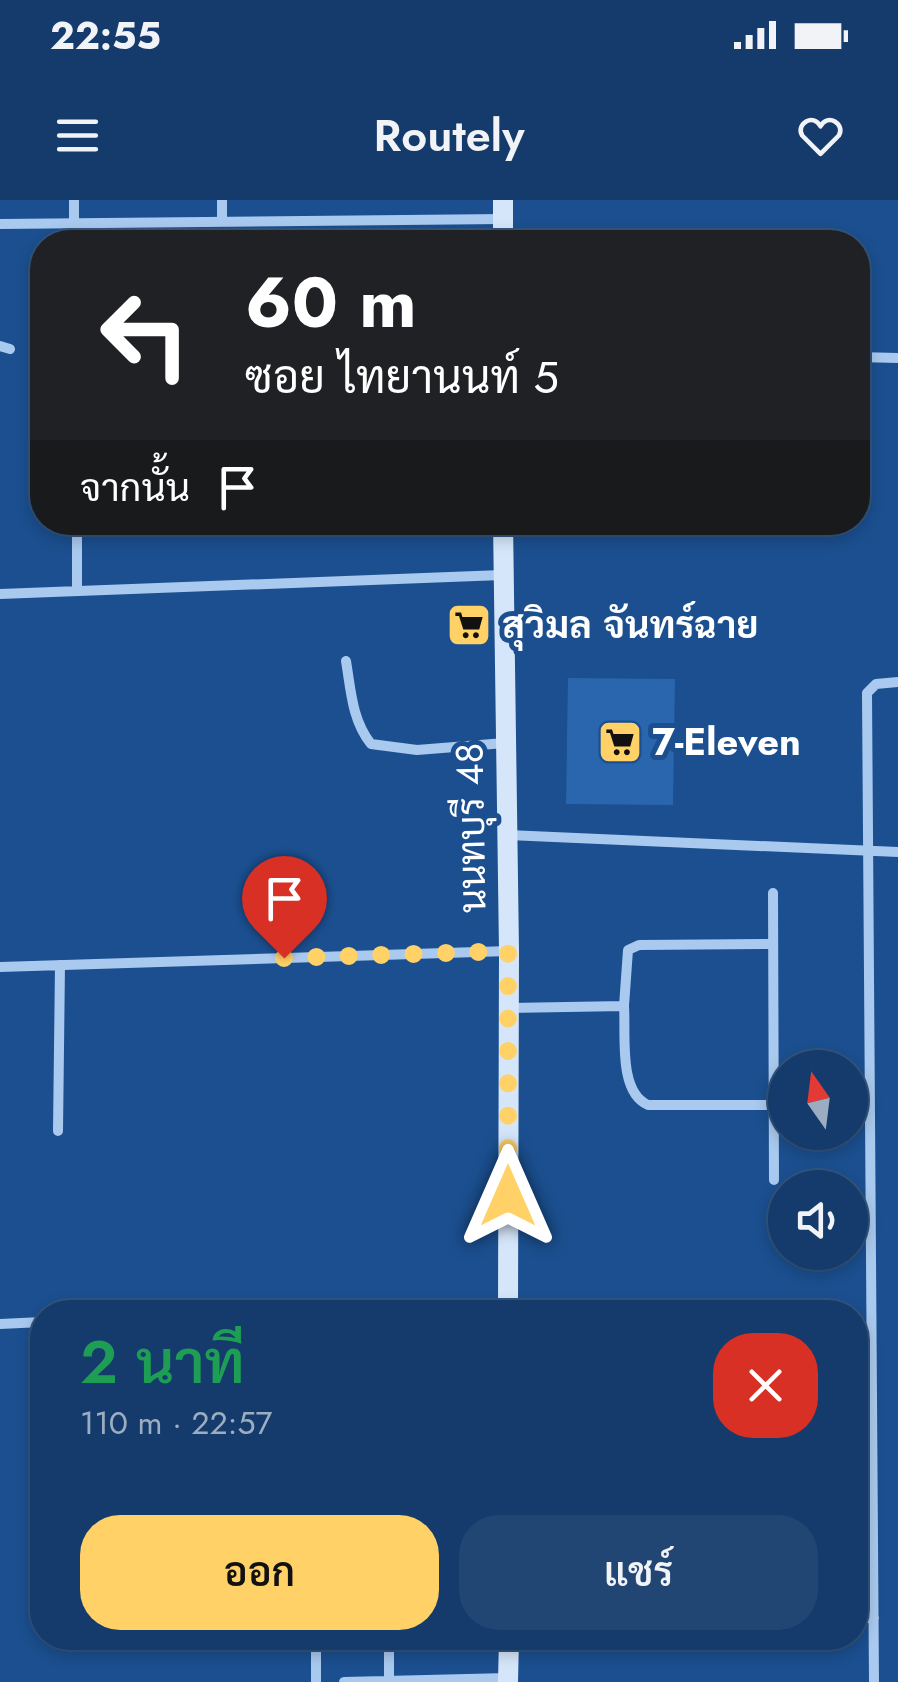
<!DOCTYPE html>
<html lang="th">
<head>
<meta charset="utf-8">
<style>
  :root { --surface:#143b6b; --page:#214673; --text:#f1f3f6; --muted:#9dadc1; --line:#33557e; --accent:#ffd166 }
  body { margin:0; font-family:Jost,Sarabun,sans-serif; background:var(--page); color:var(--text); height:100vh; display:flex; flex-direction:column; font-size:38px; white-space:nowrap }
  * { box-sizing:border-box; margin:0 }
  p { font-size:32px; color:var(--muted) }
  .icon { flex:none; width:55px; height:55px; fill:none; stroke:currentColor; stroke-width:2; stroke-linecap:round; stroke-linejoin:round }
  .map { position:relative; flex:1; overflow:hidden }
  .drawer { position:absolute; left:30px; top:1100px; width:838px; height:350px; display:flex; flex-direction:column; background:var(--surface); border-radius:40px; box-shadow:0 5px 15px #0003,0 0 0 2px var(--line) }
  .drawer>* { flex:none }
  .top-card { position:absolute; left:30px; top:30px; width:840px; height:305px; border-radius:40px; box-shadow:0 5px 15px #0003,0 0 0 2px var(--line); background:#202124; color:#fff; overflow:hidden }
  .needle { width:65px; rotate:346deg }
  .tools { position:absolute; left:768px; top:850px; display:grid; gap:20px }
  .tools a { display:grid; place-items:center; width:100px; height:100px; border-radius:50%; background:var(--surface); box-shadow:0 5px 15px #0003,0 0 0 2px var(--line); font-size:50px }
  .pin { position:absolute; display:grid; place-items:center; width:85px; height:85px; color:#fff; margin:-102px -42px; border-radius:50% 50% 50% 0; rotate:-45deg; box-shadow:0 0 10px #0007 }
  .pin .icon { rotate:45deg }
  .me { position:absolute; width:110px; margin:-55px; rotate:0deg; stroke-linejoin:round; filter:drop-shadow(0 0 8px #0008) }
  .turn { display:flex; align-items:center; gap:35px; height:210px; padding:0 50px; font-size:45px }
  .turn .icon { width:130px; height:130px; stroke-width:2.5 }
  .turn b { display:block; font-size:70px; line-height:85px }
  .then { display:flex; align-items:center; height:95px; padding:0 50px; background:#0003; gap:20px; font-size:38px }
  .round { display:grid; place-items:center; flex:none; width:105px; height:105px; border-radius:40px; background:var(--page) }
  .summary { display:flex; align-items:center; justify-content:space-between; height:170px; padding:0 50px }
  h1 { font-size:60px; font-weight:600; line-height:75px; color:#1e9e55 }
  .button { display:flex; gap:20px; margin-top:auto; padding:20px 50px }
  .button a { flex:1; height:115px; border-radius:40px; background:var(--accent); color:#111; font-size:40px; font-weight:600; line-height:115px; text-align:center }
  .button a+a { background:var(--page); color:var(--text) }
  .status { display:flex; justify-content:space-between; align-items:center; height:70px; padding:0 50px; background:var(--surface); direction:ltr }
  .status svg { height:28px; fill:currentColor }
  header { display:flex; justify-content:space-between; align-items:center; height:130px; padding:0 50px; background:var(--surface); font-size:45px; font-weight:600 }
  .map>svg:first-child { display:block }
  .building { fill:#2a66ad }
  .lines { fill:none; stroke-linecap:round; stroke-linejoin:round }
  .street { stroke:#a9c9ee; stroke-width:10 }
  .secondary { stroke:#d6e6fa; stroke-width:20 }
  .route { stroke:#ffd166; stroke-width:18; stroke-dasharray:0 32.4 }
  .labels { text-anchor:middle; stroke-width:10; stroke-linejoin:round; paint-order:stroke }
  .poi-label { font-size:38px; font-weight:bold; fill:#fff; stroke:#1b4f8f; text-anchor:start }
  .street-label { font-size:38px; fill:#fff; stroke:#1b4f8f }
</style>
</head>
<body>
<div class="status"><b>22:55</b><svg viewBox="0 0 49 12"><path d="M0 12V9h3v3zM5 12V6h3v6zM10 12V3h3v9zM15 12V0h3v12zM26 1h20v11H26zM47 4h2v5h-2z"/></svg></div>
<header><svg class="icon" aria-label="menu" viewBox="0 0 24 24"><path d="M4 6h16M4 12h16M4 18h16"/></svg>Routely<svg class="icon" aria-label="heart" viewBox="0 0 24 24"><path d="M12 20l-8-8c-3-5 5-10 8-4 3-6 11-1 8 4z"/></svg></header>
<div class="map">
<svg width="898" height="1482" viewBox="0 0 898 1482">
  <rect width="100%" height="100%" fill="#1b4f8f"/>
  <path class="building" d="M568,478L675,479L673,605L566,604Z"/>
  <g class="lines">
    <path class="street" d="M222,0V21
      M74,22V0
      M0,24L503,19
      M0,146L10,149
      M858,157L898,158
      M77,391V322
      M0,394L502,375
      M346,461C351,491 352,520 371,544L417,550L505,543
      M508,635L898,652
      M773,693L774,980
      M0,767L509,751
      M624,806C626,835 618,892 648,905H775
      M509,808L624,806L628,750L639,745L773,744
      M58,931L60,765
      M418,1112L508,1110
      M0,1124L42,1122
      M855,1418H874
      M389,1438V1481
      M316,1482V1438
      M344,1482L508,1478
      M874,1482L867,493L876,484L898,482"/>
    <path class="secondary" d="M503,42V0
      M503,322L509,751L508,1112
      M508,1482L509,1438"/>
  </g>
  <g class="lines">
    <path class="route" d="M284,758L508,751V996"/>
  </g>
  <defs>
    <symbol id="supermarket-square" viewBox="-11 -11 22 22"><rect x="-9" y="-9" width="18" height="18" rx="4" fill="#ffd166" stroke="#1b4f8f"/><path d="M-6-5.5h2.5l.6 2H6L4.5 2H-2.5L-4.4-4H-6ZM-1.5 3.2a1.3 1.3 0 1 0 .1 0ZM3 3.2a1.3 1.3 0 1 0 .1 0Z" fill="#111"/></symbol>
  </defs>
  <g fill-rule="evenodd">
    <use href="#supermarket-square" x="444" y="400" width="50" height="50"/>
    <use href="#supermarket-square" x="595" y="517" width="50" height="50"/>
  </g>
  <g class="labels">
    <g class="poi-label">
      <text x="502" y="438">สุวิมล จันทร์ฉาย</text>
      <text x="652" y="555">7-Eleven</text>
    </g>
    <g class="street-label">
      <text transform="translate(471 628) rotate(-91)" y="13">นนทบุรี 48</text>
    </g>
  </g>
</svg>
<div class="tools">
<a><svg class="needle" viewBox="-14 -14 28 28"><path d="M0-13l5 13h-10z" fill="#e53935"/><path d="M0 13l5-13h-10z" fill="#9dadc1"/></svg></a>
<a><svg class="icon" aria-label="sound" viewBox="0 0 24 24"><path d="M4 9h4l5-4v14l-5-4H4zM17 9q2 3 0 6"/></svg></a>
</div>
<div class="pin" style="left:284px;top:758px;background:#d93025"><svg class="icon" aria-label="arrive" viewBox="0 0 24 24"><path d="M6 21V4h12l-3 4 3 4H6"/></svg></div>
<svg class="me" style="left:508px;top:996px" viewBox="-20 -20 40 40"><path d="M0-17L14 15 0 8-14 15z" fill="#ffd166" stroke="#fff" stroke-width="4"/></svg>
<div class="top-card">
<div class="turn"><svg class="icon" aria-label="left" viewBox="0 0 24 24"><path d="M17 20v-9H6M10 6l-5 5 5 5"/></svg><div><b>60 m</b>ซอย ไทยานนท์ 5</div></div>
<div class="then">จากนั้น<svg class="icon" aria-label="arrive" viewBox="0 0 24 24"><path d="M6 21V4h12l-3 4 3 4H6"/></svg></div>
</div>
<section class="drawer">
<div class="summary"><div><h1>2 นาที</h1><p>110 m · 22:57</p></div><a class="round" style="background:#d93025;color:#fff"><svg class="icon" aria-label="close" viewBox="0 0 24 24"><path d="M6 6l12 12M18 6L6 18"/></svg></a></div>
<div class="button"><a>ออก</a><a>แชร์</a></div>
</section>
</div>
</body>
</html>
